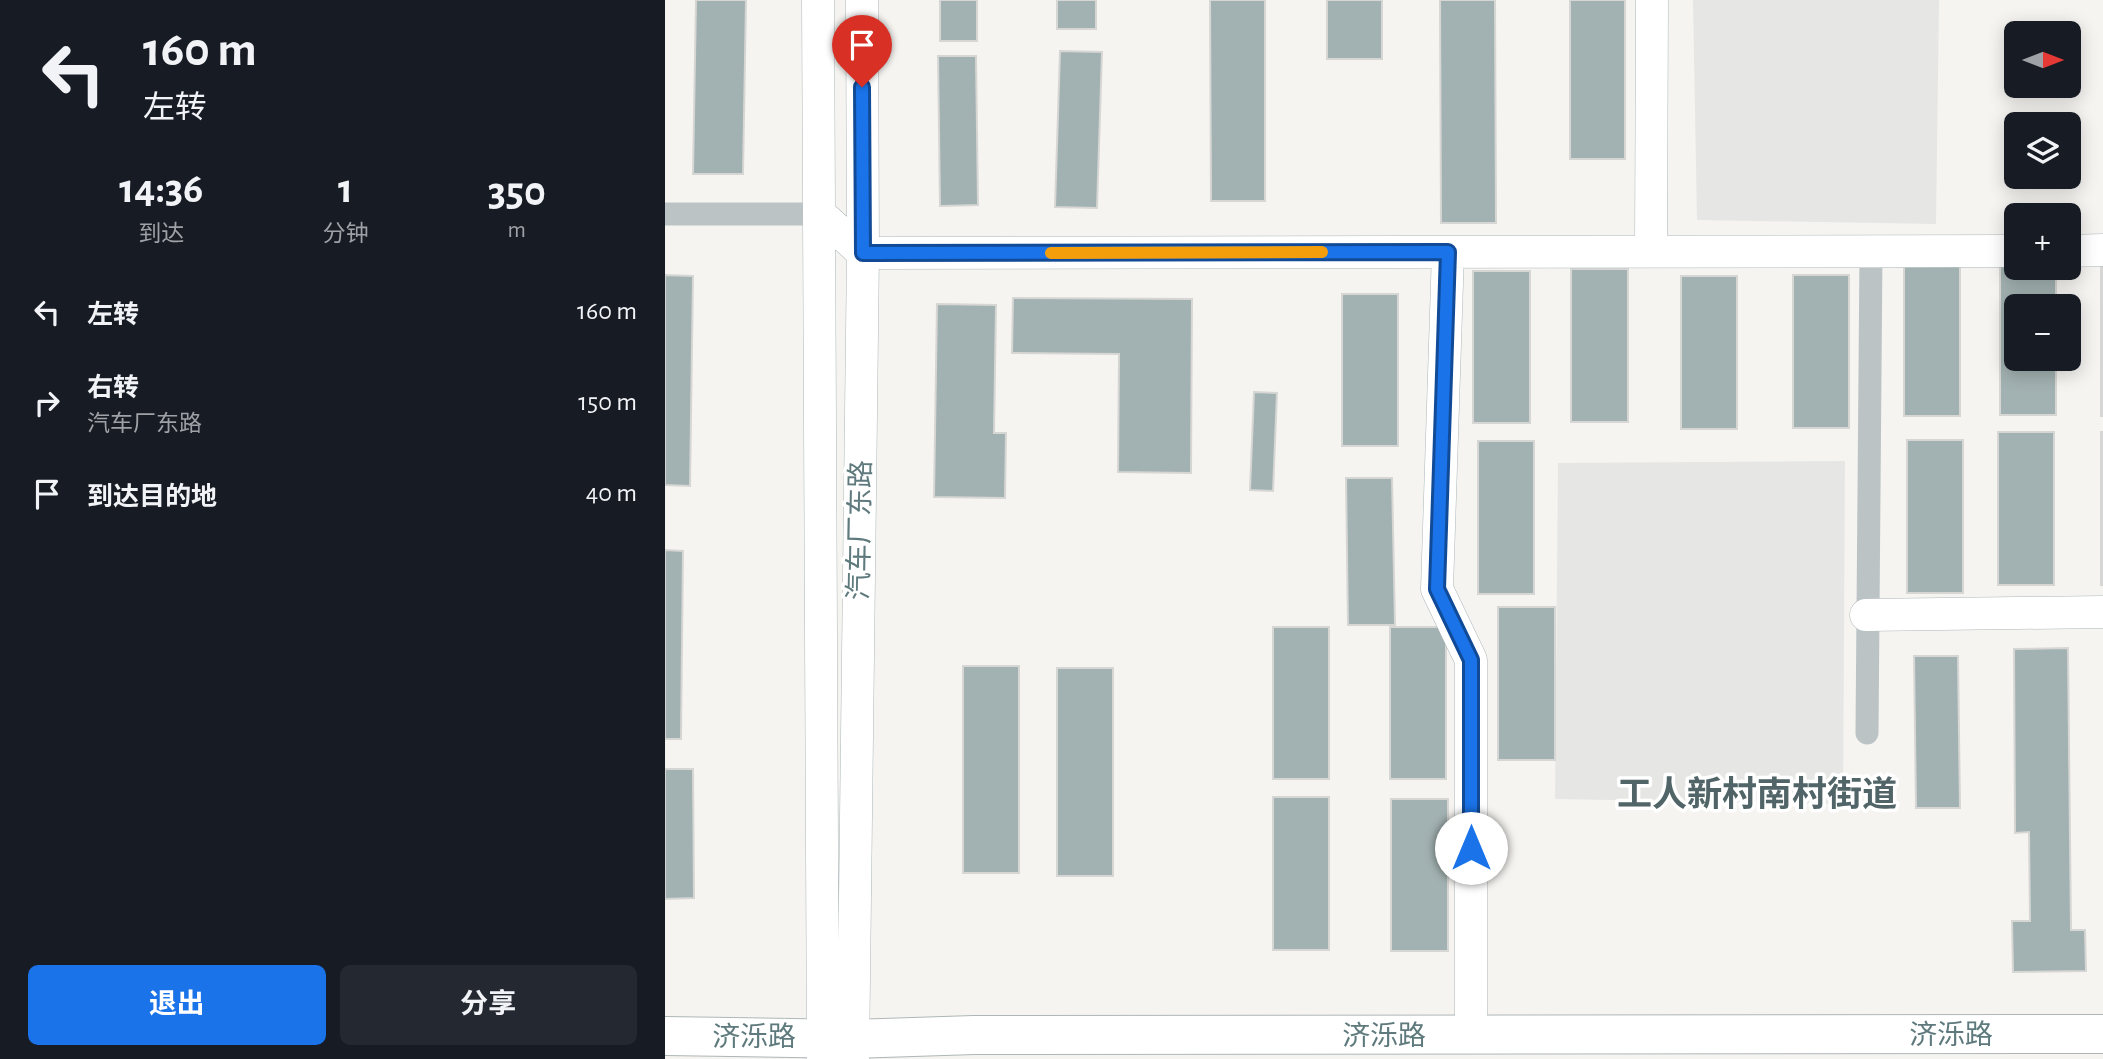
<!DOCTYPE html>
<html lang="zh">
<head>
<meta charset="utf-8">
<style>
  :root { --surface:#171b24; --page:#242831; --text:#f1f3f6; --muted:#9ea1a6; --accent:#1a73e8 }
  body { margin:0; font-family:"Alegreya Sans","Noto Sans SC",sans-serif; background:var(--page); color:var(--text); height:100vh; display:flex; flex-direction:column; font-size:26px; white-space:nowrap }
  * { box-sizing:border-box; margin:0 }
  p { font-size:23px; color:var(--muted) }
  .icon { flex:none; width:38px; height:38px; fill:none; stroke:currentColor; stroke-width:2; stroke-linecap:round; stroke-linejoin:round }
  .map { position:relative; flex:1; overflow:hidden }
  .panel { display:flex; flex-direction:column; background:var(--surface); width:665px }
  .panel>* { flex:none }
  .guide { background:#171b24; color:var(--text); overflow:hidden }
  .needle { width:46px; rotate:90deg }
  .fabs { position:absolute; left:1339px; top:21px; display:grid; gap:14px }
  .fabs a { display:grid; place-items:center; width:77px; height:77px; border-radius:10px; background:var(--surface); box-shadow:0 4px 18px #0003; font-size:35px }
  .pin { position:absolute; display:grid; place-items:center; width:60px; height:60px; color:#fff; margin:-72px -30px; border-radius:50% 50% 50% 0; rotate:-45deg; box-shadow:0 0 7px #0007 }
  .pin .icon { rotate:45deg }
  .me { position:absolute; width:77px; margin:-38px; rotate:0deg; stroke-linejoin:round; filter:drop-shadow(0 0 5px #0008) }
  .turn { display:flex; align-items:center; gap:24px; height:147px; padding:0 28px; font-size:32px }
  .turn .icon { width:91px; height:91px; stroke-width:2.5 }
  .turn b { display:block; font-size:49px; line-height:60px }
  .eta { display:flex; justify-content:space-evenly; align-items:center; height:119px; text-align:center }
  .eta b { font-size:42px; font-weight:700; line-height:49px }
  .action { display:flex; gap:14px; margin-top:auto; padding:14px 28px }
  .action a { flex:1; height:80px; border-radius:10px; background:var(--accent); color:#fff; font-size:28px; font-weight:700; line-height:80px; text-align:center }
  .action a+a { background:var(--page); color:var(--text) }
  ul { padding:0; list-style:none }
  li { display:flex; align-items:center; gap:21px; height:91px; padding:0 28px }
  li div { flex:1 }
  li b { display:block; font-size:26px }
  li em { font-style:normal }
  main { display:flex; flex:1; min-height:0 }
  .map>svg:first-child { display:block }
  .built { fill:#e6e6e5 }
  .building { fill:#a2b1b1; stroke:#d6d6d4; stroke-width:2 }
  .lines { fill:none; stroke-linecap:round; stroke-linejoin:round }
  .secondary-casing { stroke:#adb7b9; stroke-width:33 }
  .highway-casing { stroke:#aeb6b7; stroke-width:40 }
  .street { stroke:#bbc3c4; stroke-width:23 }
  .secondary { stroke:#fff; stroke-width:32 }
  .highway { stroke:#fff; stroke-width:38 }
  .route-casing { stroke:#114b97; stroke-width:18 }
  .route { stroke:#1a73e8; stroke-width:12 }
  .slow { stroke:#f59e0b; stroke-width:12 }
  .labels { text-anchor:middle; stroke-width:7; stroke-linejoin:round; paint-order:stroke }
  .street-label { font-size:28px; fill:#5f7a7d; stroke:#fff }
  .district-label { font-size:35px; font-weight:bold; fill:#516568; stroke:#fff }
</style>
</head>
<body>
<main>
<section class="panel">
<div class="guide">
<div class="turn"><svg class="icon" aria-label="left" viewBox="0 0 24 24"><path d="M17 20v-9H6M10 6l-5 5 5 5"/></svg><div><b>160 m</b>左转</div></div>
</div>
<div class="eta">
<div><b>14:36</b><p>到达</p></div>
<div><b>1</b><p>分钟</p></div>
<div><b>350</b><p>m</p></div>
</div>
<ul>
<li><svg class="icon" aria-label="left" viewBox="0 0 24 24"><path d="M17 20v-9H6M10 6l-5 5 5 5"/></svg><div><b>左转</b></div><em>160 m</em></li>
<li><svg class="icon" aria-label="right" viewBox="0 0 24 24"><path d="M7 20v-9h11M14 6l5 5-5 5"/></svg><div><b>右转</b><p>汽车厂东路</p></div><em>150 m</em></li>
<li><svg class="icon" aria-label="arrive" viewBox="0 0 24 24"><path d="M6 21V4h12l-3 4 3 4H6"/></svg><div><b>到达目的地</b></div><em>40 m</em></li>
</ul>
<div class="action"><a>退出</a><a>分享</a></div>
</section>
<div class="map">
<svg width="1438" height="1059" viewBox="0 0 1438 1059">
  <rect width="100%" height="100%" fill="#f5f4f1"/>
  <path class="built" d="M1028,0H1274L1271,224L1032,220Z
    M1180,461L1178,804L890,799L893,463Z"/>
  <path class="building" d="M31,0H81L78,174H28Z
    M275,0H312V41H275Z
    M392,0H431V29H392Z
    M545,0H600V201H546Z
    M662,0H717V59H662Z
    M775,0H830L831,223H776Z
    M905,0H960V159H905Z
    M395,51L437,52L432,208L390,207Z
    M273,56H311L313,205L275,206Z
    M1335,262H1351V268H1391V306H1351V359H1391V415H1335Z
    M1239,264H1295V416H1239Z
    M1436,264H1438V416H1436Z
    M906,269H963V422H906Z
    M808,271H865V423H808Z
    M0,275L28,276L25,486L0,485Z
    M1128,275H1184V428H1128Z
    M1016,276H1072V429H1016Z
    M677,294H733V446H677Z
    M348,298L527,299L526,473L453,472L454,354L347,353Z
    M272,304L331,305L329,433H341L340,498L269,497Z
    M589,392L612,393L608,491L585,490Z
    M1333,432H1389V585H1333Z
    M1436,432H1438V585H1436Z
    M1242,440H1298V593H1242Z
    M813,441H869V594H813Z
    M681,478H727L730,625H683Z
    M0,550L18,551L16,739H0Z
    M833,607H890V760H833Z
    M608,627H664V779H608Z
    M725,627H781V779H725Z
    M1403,648L1406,930H1420L1421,971L1348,972L1347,921H1365L1364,832L1350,833L1349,649Z
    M1249,656H1293L1295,808H1251Z
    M298,666H354V873H298Z
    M392,668H448V876H392Z
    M0,769H28L29,898L0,899Z
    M608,797H664V950H608Z
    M726,799H783V951H726Z"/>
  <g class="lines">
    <defs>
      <path id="secondary" d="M153,0L158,1059
        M155,214L198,253L1351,251
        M986,251L987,0
        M1404,251L1438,250
        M783,252L772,589L806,660V1035
        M1201,615L1438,612
        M188,1059L198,253L197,0"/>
      <path id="highway" d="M0,1036L187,1039L309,1035L1438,1034"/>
    </defs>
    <use href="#secondary" class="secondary-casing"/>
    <use href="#highway" class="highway-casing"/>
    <path class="street" d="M0,214H155
      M1202,733L1206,251"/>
    <use href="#secondary" class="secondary"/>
    <use href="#highway" class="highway"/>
  </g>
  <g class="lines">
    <defs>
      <path id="route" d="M197,87L198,253L783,252L772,589L806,660V848"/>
    </defs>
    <use href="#route" class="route-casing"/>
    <use href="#route" class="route"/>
    <path class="slow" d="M386,253L657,252"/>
  </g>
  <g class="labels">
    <g class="street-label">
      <text transform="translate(194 530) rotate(-89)" y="10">汽车厂东路</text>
      <text x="1286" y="1044">济泺路</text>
      <text x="719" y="1045">济泺路</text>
      <text x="89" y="1046">济泺路</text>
    </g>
    <g class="district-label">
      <text x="1092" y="806">工人新村南村街道</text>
    </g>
  </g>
</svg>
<div class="fabs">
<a><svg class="needle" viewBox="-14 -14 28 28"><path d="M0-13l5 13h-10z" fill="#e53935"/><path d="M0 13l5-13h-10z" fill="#9ea1a6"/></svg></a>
<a><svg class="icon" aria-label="layers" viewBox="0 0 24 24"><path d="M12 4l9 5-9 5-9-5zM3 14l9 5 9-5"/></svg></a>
<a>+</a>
<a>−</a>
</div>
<div class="pin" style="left:197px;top:87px;background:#d93025"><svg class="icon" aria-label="arrive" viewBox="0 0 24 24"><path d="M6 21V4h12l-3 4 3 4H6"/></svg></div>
<svg class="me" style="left:806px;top:848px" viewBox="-20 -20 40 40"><circle r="19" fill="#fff"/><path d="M0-13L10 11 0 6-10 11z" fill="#1a73e8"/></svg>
</div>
</main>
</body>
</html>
